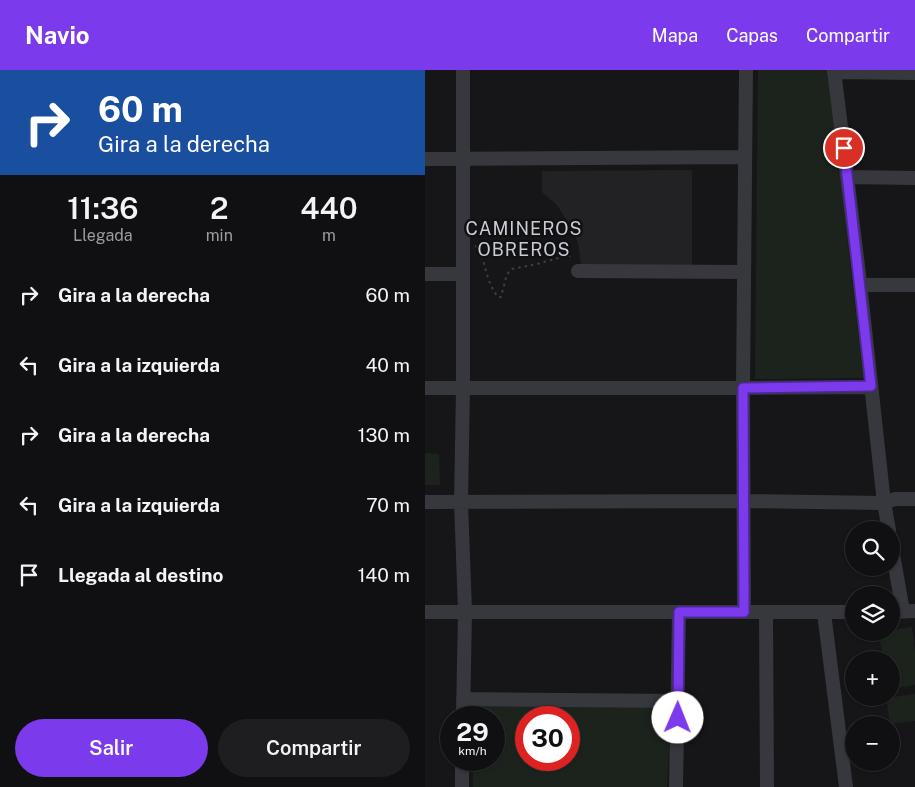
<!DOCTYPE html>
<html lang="es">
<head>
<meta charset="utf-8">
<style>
  :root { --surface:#101012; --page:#1e1e20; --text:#f1f3f6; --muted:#9c9d9f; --line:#303032; --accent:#7c3aed }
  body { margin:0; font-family:"Public Sans",sans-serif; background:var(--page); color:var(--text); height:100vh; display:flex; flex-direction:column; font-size:19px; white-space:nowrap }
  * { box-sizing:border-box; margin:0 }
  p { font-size:16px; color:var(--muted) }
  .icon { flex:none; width:28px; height:28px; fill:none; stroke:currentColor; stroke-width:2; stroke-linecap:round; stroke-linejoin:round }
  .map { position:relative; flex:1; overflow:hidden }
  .drawer { display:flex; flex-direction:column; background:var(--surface); width:425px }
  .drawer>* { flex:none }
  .hud { background:#1a4fa0; color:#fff; overflow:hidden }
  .fabs { position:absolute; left:420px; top:451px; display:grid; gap:10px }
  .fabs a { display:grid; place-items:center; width:55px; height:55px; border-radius:50%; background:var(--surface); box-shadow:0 1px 4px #0004,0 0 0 1px var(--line); font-size:25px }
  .speed { position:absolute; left:15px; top:636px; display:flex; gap:10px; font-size:25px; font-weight:700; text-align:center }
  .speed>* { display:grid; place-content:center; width:65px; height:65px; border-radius:50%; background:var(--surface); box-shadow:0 1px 4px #0004,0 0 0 1px var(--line); line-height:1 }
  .speed small { font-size:12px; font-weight:400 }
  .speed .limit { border:8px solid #d22; background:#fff; color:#111 }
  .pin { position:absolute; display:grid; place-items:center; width:42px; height:42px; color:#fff; margin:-21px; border:2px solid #fff; border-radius:50%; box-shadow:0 1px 5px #0007 }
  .me { position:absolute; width:55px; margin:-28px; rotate:1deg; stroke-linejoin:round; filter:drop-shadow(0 0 4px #0008) }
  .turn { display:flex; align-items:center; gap:18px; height:105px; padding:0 15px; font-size:22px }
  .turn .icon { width:65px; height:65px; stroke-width:2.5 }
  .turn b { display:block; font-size:35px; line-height:42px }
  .eta { display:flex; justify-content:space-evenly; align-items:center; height:85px; text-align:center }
  .eta b { font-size:30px; font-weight:600; line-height:35px }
  .cta { display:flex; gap:10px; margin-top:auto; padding:10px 15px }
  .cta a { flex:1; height:58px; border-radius:30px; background:var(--accent); color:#fff; font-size:20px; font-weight:600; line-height:58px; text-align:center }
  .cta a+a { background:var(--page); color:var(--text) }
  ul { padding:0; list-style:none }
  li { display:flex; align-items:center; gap:15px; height:70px; padding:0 15px }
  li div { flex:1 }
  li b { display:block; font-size:19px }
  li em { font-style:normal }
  header { display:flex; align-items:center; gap:30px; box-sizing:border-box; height:70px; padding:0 25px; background:var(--accent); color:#fff }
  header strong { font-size:24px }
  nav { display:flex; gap:28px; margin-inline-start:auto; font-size:18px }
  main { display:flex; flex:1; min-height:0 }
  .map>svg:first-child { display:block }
  .built { fill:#222225 }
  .green { fill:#1c231d; fill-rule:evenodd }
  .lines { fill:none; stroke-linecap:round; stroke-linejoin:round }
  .path { stroke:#3d3f44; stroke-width:2; stroke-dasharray:2.5 4; stroke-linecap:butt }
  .street { stroke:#37383d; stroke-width:14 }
  .route-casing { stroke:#51269a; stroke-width:12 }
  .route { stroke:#7c3aed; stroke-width:9 }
  .labels { text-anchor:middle; stroke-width:5; stroke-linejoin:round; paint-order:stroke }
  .neighbourhood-label { font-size:18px; letter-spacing:1px; fill:#c9ccd4; stroke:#111113 }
</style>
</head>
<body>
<header>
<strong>Navio</strong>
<nav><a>Mapa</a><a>Capas</a><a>Compartir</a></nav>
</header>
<main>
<section class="drawer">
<div class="hud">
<div class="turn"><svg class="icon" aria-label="right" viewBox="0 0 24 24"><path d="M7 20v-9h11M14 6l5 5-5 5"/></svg><div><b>60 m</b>Gira a la derecha</div></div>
</div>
<div class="eta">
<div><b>11:36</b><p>Llegada</p></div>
<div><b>2</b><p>min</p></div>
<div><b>440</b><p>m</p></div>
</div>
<ul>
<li><svg class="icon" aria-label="right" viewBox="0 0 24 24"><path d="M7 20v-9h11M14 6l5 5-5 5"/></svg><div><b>Gira a la derecha</b></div><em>60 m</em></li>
<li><svg class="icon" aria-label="left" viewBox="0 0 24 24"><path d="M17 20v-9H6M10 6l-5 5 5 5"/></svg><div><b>Gira a la izquierda</b></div><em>40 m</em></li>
<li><svg class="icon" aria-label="right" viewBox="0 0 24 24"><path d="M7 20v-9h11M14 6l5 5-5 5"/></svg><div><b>Gira a la derecha</b></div><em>130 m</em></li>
<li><svg class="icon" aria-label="left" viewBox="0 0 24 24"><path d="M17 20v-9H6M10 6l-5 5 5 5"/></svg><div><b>Gira a la izquierda</b></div><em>70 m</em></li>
<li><svg class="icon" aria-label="arrive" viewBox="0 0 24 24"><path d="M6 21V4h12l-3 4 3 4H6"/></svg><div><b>Llegada al destino</b></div><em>140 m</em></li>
</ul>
<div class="cta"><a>Salir</a><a>Compartir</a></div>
</section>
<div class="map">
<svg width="490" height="717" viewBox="0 0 490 717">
  <rect width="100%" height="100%" fill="#161618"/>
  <path class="built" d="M267,100V195H156L154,178L149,162L132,135L117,122V101Z"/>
  <path class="green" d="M333,0H403L438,308L330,309Z
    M0,383L14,384L15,415H0Z
    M487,557L490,580V615L466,619V590H458L454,563L466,562V560Z
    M490,624V651L465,654L461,628Z
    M49,634L246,636L242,717H48V690H69V648L49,647ZM101,648H144V690H101Z"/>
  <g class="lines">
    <path class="path" d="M50,176L54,178C61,195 61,212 73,227H76L82,204L87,199L112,194L144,185L146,190"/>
    <path class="street" d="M409,0L434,204L459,433L464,460
      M409,2L490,3
      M0,89L320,87
      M423,107L490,108
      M153,201L319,202
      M0,204H37
      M435,215H490
      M0,318H318L446,317
      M0,432L319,431L459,433L470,429H490
      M466,473L478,541
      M0,542H429
      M319,542L318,318L321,0
      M466,542L490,541
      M341,543L342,717
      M399,543L421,717
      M38,629L253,631
      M38,648L40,541L36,432L38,318V0
      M37,717V690
      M251,717L254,542"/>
  </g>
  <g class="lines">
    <defs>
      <path id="route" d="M253,648L254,542H319L318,318L446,316L419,78"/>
    </defs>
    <use href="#route" class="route-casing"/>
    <use href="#route" class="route"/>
  </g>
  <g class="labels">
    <g class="neighbourhood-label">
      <text x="99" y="165">CAMINEROS<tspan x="99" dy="21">OBREROS</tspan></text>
    </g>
  </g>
</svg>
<div class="fabs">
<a><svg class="icon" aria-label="search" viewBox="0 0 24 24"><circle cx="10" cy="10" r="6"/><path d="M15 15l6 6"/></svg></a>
<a><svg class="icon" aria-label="layers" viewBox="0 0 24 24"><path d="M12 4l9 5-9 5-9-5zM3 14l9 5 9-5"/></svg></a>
<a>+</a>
<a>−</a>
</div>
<div class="speed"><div>29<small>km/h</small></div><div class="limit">30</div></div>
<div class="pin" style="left:419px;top:78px;background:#d93025"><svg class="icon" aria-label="arrive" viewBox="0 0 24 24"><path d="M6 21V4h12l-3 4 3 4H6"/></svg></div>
<svg class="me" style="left:253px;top:648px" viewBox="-20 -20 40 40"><circle r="19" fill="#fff"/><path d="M0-13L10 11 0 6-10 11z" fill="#7c3aed"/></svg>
</div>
</main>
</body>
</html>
